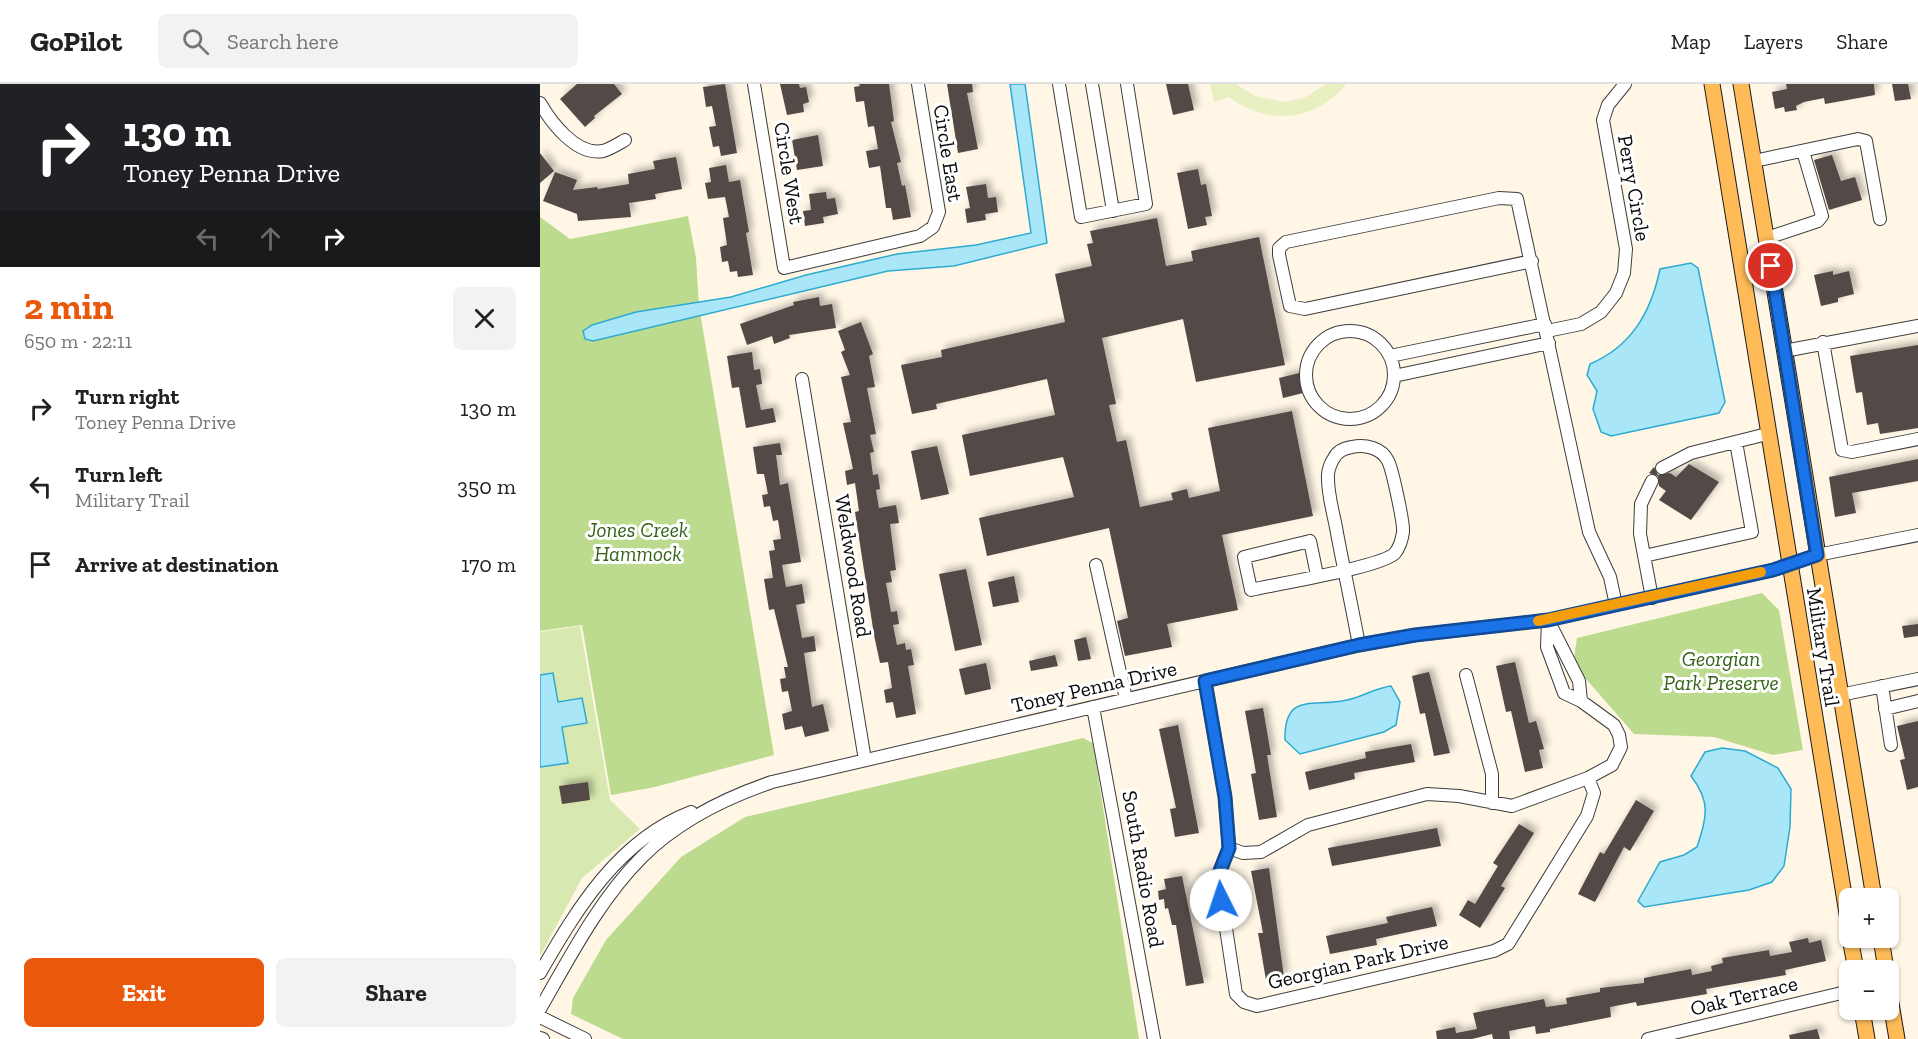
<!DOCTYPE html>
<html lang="en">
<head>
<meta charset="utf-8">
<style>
  :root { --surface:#fff; --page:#f2f2f2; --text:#222; --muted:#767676; --line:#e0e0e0; --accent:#ea580c }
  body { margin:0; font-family:"Zilla Slab",serif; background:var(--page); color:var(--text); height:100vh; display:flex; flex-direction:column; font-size:22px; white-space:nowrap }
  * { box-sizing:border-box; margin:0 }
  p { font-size:20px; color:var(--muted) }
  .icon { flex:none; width:33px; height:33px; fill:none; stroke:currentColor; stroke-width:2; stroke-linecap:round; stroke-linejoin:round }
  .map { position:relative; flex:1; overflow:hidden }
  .panel { display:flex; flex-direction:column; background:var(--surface); width:540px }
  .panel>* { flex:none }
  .guide { background:#202124; color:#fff; overflow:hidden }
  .controls { position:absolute; left:1299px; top:804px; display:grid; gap:12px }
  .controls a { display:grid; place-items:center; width:60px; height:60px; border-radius:9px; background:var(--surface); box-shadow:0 2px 4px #0004; font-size:30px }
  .pin { position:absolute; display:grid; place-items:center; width:51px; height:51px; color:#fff; margin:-26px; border:3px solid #fff; border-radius:50%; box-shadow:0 2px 6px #0007 }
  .me { position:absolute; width:66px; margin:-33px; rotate:356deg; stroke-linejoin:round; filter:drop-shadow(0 0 4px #0008) }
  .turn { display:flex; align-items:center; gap:21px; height:126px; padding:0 24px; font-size:27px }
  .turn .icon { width:78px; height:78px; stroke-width:2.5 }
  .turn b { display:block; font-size:42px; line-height:51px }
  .lanes { display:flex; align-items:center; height:57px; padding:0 24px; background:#0003; justify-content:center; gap:30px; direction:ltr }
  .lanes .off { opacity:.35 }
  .round { display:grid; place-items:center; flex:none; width:63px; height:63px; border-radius:9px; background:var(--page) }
  .summary { display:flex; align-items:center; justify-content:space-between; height:102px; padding:0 24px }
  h1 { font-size:36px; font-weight:700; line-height:45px; color:var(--accent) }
  .cta { display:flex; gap:12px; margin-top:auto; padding:12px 24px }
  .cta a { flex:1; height:69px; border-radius:9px; background:var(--accent); color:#fff; font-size:24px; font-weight:700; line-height:69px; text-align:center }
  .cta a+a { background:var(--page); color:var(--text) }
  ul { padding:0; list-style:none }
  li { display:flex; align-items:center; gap:18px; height:78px; padding:0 24px }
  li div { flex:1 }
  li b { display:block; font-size:22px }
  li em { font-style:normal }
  header { display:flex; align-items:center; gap:36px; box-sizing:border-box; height:84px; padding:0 30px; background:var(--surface); border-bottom:2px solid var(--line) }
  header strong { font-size:28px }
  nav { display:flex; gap:33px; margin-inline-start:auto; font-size:21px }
  .search { width:420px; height:54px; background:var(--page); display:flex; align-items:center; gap:15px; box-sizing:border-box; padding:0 21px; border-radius:9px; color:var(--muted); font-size:22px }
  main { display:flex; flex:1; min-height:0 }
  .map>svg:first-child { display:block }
  .green { fill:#d7e9b0 }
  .forest { fill:#bddb8e }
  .pitch { fill:#e8f0c2 }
  .water { fill:#a9e7f8; stroke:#2eaad1; stroke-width:1.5 }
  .building { fill:#524946; filter:url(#shadow) }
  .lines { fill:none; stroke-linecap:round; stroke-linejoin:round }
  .minor-casing { stroke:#3d3d3d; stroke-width:14 }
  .major-casing { stroke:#1b1b1b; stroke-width:17 }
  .minor { stroke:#fff; stroke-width:12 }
  .major { stroke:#febb57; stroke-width:15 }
  .route-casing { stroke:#114b97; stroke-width:15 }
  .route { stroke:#1a73e8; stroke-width:10 }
  .slow { stroke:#f59e0b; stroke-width:10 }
  .labels { text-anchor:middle; stroke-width:6; stroke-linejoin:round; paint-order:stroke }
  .street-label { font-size:21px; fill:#0a0a0a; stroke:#fff }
  .park-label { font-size:21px; font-style:italic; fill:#346219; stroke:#fff }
</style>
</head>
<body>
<header>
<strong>GoPilot</strong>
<div class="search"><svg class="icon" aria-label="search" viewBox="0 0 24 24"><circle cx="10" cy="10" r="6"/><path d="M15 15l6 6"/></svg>Search here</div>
<nav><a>Map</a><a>Layers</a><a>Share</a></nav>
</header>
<main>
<section class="panel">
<div class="guide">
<div class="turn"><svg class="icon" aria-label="right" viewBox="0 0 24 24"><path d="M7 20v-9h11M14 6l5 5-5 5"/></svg><div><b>130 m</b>Toney Penna Drive</div></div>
<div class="lanes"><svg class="icon off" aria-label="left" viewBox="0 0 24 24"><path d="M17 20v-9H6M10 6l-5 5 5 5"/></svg><svg class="icon off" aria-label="ahead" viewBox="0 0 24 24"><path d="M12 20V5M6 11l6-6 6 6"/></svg><svg class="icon" aria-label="right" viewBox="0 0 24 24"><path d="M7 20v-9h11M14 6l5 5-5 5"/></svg></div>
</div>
<div class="summary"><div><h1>2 min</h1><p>650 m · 22:11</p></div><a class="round"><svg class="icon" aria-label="close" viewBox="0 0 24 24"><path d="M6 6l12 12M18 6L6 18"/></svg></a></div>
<ul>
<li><svg class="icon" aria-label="right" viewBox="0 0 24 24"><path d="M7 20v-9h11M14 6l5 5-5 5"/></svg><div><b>Turn right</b><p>Toney Penna Drive</p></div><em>130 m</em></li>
<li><svg class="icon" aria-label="left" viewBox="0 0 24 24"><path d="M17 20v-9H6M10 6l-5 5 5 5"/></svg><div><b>Turn left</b><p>Military Trail</p></div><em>350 m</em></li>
<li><svg class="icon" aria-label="arrive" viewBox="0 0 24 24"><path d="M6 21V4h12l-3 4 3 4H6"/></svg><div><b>Arrive at destination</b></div><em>170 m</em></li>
</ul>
<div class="cta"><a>Exit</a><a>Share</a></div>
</section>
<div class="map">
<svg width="1378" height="955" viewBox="0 0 1378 955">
  <defs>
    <filter id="shadow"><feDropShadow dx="4.5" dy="-4.5" stdDeviation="3" flood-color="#0004"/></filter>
  </defs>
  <rect width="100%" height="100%" fill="#fff6e6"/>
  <path class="green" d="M40,542L70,716L100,745L42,794L0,872V548Z"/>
  <path class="forest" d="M148,132L156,174L159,222L234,671L115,703L71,711L42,541L0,547V133L30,155Z
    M1222,509L1239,526L1263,666L1233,671L1174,653L1094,650L1033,580L1037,554Z
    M543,654L553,659L599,955H83L31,930L33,914L66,856L141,773L205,733Z"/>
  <path class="pitch" d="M670,0H696L715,12L744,18L764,14L786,0H806C776,38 727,42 689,13L674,18Z"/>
  <path class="water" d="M470,0H485L507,159L414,182L348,187L53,257L45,255L43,247L52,241L96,228L191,213L266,191L357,170L436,161L491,149Z
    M1151,179L1158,184L1185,318L1179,329L1071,352L1061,348L1053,325L1057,307L1047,291L1050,280C1092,262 1111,228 1120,185Z
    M13,589L18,618L42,614L47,639L22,643L28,679L0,683V591Z
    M851,602L860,618L856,641L844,648L760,670L745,656C744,607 773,624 807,616C822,613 835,604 851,602Z
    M1182,664L1205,667L1238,684L1251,705L1250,743L1244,782L1232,798L1209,806L1104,823L1098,817L1120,778L1144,771L1157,763C1167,732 1171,718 1151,692L1165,668Z"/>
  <path class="building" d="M37,0H74L82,10L54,32L55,34L45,43L20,15Z
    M185,0L197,69L181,72L179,62L173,63L169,43L176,42L172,22L166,23L163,3Z
    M240,0H259L260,4L266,3L269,18L263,20L264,28L247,31Z
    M319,0H349L354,37L351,38L361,78L357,79L362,102L365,101L371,133L353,136L351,124H346L340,82L329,84L326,67L338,65L334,42L328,43L324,17L316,18L314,3L320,2Z
    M407,0H432L433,8L427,9L438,65L418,69Z
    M626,0H648L654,26L633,31Z
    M1246,0H1334L1335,11L1285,20L1284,14L1264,18L1256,22L1257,26L1245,28L1244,23L1235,25L1232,8L1247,5Z
    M1352,0H1368L1371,15L1355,17Z
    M278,51L283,82L257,86L252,56Z
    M0,69L14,87L0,99Z
    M1292,71L1301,97L1315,93L1322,116L1289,126L1274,76Z
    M136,73L142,105L115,110L116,115L89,119L91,133L38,137L37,130L3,117L15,88L37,96L33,106L57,103L58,105L89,100L88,90L115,85L113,77Z
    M186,81L189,98L200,96L209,148L206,149L213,191L198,193L197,187L190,188L188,177L182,178L180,163L187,161L183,134L189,133L185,113L168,115L165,99L171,98L169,84Z
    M658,85L661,101L666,100L672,132L665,133L667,141L648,145L637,89Z
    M446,100L448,114L456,113L458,128L445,130L446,136L427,139L425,125L430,124L426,103Z
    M286,108L287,115L295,114L298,130L283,133L284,139L265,142L263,127L271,126L269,110Z
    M617,134L626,182L653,177L651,167L719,153L745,281L656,298L643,235L562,254L576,320L569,321L577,358L586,356L600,423L633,416L631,409L647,405L649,414L680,407L668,344L752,327L773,432L682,451L698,526L627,540L632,563L585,572L577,537L588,534L569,444L447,472L439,434L534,413L523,373L430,392L422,351L515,331L507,295L396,320L397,325L372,330L361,281L402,273L401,266L525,238L515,190L552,182L547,160L553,159L550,147Z
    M1293,187V191L1309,187L1314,210L1298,214V218L1281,222L1274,191Z
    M279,213L280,222L292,220L296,244L249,251L250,254L234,260L232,252L207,261L200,240L254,221L253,218Z
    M321,238L333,270L329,272L335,303L327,304L336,350L330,351L334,368L330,369L333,391L338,390L340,405L336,406L339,424L356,421L359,439L350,440L356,486L350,487L352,498L346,499L351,528L357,527L359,540L353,541L357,561L365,559L366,566L371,565L374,581L368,582L376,630L356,634L353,618L346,619L344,606L352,604L348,578L340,579L334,551L315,428L319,427L315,399L307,401L305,387L313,385L303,339L311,338L301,293L310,291L301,268L305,266L298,247Z
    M1378,261V344L1340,350L1338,339L1327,341L1322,308L1316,309L1310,272Z
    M212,268L214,286L220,285L222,300L216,301L221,326L233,324L236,338L206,344L199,303L192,304L187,272Z
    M759,289L763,309L743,314L739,294Z
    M240,359L242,371H236L240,401L248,399L261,478L242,481L246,503L262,500L265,519L256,521L262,554L274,552L276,567L264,569L272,623L283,620L289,647L265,653L262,642L245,646L242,630L252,627L248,607L242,608L240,595L246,594L244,583H248L234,525L229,526L224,495L233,494L229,467L235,466L233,456L241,455L238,436L233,437L230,422L224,423L222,411L228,410L224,390H217L213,363Z
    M397,362L409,410L381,416L371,367Z
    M1378,375V397L1312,409L1316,429L1295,433L1289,393Z
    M1149,380L1179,398L1151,436L1119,416L1126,407L1119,402L1118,392L1109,389L1114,383L1118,391L1130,389L1136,393Z
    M426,485L442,561L415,567L399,490Z
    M474,492L479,518L453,523L448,498Z
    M1378,540V552L1364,554L1362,542Z
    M546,553L551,575L538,577L534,556Z
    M515,571L518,582L491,587L489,577Z
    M975,578L989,639L996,637L1004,665L999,666L1003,684L985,688L971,627L966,628L956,582Z
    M446,579L451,605L425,611L419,585Z
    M889,588L910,669L894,672L885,629L880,630L872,592Z
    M723,624L731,671H727L737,733L719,736L711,690L716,689L705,627Z
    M1378,637V703L1367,706L1360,676L1365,675L1357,642Z
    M638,641L659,749L635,753L630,725L636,724L619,645Z
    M871,660L875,678L814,689L815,695L769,706L765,688L826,674L825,668Z
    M48,698L50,716L22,720L19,702Z
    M1096,716L1114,727L1090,767L1084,763L1055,818L1038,810L1060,768L1064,770Z
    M979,740L994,749L961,802L965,804L940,844L919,831L928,816L935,820L958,782L953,779Z
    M897,744L901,762L792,782L788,764Z
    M729,784L744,893L726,896L718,849H723L711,787Z
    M642,792L664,899L646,902L636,841H632L628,824L625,825L624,815L619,816L618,807L626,805L624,795Z
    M892,823L897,842L836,855L837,861L790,870L786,852L848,839L846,833Z
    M1268,854L1269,859L1281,856L1286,877L1245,886L1246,891L1166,905L1167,910L1097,922L1096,918L1070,923L1071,933L1010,945V948L996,950L995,942L969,947L970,955H953L952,950L932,955H897L896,947L915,943L916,949L937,945L933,929L1004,915L1006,923L1027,920L1026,914L1060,908V904L1104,899V894L1151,885L1152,891L1172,887L1171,882L1183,879L1182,874L1229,866L1230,872L1252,868L1249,858Z
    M1277,945L1280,955H1250L1249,951Z"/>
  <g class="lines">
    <defs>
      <path id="minor" d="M214,0L244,184L380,152L393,143L399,128L378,0
        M519,0L541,133L606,120L587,0
        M552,0L573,127
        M0,19C11,38 36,72 63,67C70,65 78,60 85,56
        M1214,77L1318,55L1326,57L1340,135
        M1227,154L1278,137L1282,132L1263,67
        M992,177L765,225L750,222L739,171V164L746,158L959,114L977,115L1049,448L1070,493L1076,521
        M1007,247L1041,240L1061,228L1076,209L1084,189L1086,165L1063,36L1068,21L1085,0
        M766 291a44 44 0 1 1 88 0a44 44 0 1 1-88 0Z
        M1283,258L1302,366L1312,368L1378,355
        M1244,267L1378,242
        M850,272L1005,240
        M854,292L1009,259
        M262,295L325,676
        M1122,384L1151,369L1227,350
        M1112,397L1101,420L1100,450L1112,514
        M1104,472L1212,448L1196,358
        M556,481L586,615
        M777,491L770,457L704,473L711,506C736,500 843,483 855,469C860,463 862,455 863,448C864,439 852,384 848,377C842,364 825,360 812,363C805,364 798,366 794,374C791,378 788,386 788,391C787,410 794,430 797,449C804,486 812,523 819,561
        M1008,536L1039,597L1041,617
        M926,591L952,690V719
        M665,597L685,713L689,764L678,792L696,910L704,918L717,922L954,867L968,860L1047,732L1054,709L1048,694
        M1342,602L1351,661
        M1300,611L1378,595
        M553,623L614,955
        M1345,625L1378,617
        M689,764L703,769L721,768L768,741L887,710L919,712L972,722L1048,694L1072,681L1081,663L1079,651L1074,641L1041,617L1024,609L1007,563L1008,536
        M0,889C37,825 78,756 151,728
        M0,925C30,873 59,816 102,773C138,737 185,714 232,698L819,561L875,551L1008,536L1233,486L1277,471L1378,451
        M0,933L45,955
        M0,954L3,955
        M1108,955L1310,907"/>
      <path id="major" d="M1172,0L1310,848
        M1201,0L1334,814
        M1310,854L1316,886
        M1341,854L1346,886
        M1348,902L1357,955
        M1322,926L1327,955"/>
    </defs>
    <use href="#minor" class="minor-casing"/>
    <use href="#major" class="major-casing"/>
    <use href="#minor" class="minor"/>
    <use href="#major" class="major"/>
  </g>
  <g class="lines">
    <defs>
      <path id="route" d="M681,816L678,792L689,764L685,713L665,597L819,561L875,551L1008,536L1233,486L1277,471L1231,182"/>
    </defs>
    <use href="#route" class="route-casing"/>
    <use href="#route" class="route"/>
    <path class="slow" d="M998,537L1221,488"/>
  </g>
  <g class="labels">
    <g class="street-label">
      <text transform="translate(408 69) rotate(81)" y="7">Circle East</text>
      <text transform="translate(249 89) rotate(81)" y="7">Circle West</text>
      <text transform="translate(1094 104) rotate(80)" y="7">Perry Circle</text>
      <text transform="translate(313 482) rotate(81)" y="7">Weldwood Road</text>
      <text transform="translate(1283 563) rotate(81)" y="7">Military Trail</text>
      <text transform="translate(554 603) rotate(-13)" y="7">Toney Penna Drive</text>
      <text transform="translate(603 785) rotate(80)" y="7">South Radio Road</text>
      <text transform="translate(818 878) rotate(-13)" y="7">Georgian Park Drive</text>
      <text transform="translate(1204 912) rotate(-14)" y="7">Oak Terrace</text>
    </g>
    <g class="park-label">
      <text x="98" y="453">Jones Creek<tspan x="98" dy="24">Hammock</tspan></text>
      <text x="1181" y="582">Georgian<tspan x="1181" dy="24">Park Preserve</tspan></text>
    </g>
  </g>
</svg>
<div class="controls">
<a>+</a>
<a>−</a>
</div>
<div class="pin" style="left:1231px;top:182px;background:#d93025"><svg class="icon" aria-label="arrive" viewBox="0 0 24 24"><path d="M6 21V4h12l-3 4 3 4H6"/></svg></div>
<svg class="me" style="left:681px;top:816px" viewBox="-20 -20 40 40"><circle r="19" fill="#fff"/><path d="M0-13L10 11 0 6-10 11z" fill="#1a73e8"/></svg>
</div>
</main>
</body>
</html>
